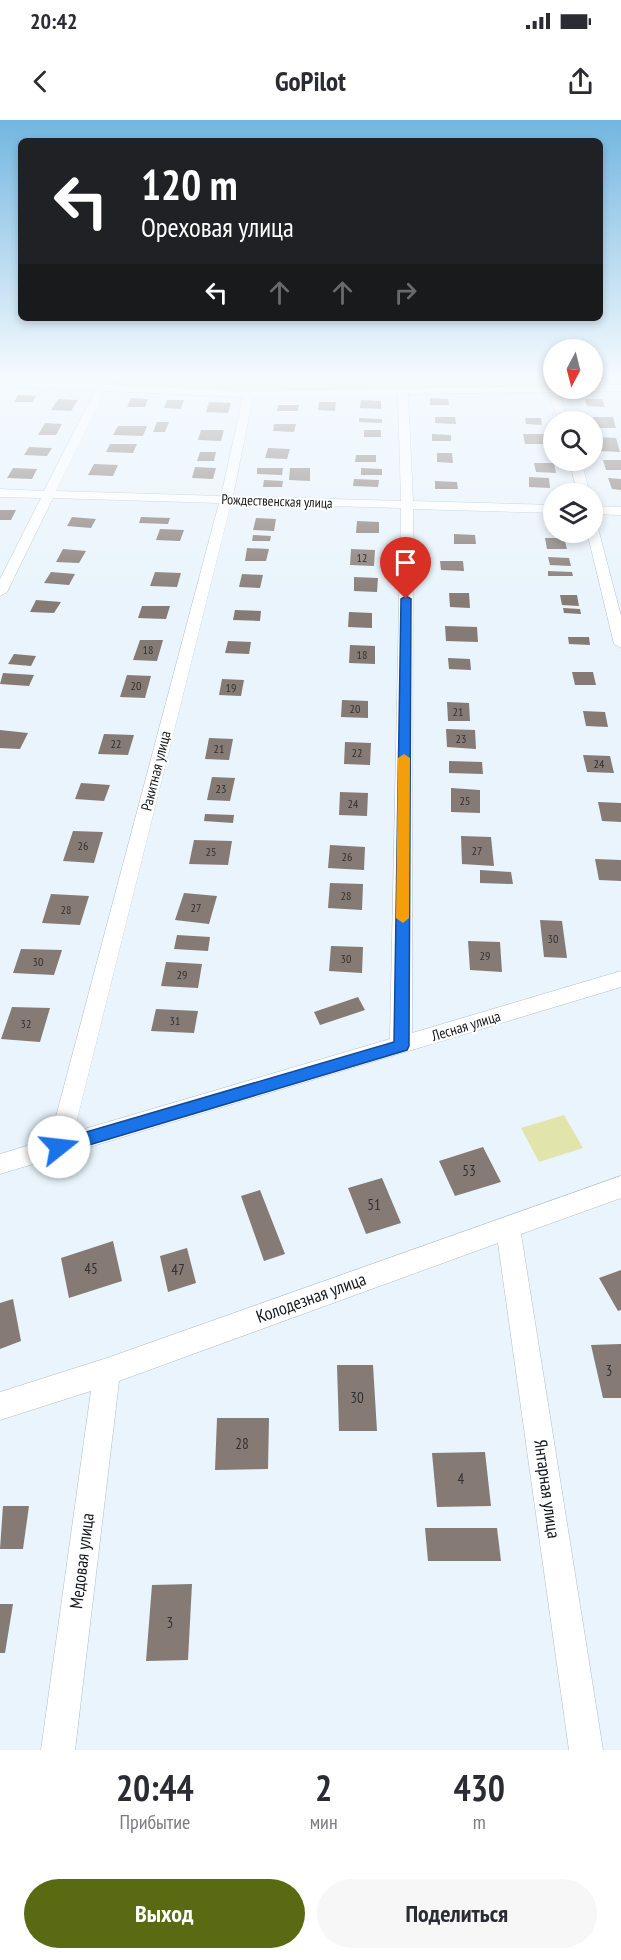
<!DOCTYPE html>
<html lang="ru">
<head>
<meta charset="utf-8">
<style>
  :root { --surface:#fff; --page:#f7f7f7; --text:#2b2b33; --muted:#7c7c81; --accent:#5a6a13 }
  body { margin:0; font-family:"PT Sans Narrow",sans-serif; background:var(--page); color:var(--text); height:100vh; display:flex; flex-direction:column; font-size:22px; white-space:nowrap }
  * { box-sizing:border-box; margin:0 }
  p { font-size:20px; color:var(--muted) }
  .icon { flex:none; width:33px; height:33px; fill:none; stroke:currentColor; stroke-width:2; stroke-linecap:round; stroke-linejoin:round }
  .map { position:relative; height:1630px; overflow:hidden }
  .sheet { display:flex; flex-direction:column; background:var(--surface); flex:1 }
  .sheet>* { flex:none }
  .top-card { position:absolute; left:18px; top:18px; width:585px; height:183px; border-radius:9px; box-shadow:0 3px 9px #0003; background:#202124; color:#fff; overflow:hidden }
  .needle { width:39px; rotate:187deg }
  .tools { position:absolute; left:543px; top:219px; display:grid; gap:12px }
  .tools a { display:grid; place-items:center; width:60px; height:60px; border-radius:50%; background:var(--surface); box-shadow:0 3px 9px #0003; font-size:30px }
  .pin { position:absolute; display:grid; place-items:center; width:51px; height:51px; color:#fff; margin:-62px -26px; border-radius:50% 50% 50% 0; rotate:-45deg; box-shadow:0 0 6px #0007 }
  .pin .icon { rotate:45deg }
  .me { position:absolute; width:66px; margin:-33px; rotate:74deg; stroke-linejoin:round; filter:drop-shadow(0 0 4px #0008) }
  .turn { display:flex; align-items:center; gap:21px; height:126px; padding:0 24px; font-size:27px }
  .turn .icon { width:78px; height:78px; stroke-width:2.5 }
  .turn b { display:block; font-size:42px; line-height:51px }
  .lanes { display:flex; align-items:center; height:57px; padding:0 24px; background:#0003; justify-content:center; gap:30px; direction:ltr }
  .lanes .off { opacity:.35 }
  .eta { display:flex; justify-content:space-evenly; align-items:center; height:102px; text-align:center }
  .eta b { font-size:36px; font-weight:800; line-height:42px }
  .primary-button { display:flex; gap:12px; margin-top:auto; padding:12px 24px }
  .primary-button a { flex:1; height:69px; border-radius:36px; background:var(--accent); color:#fff; font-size:24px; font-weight:800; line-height:69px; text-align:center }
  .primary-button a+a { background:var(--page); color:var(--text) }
  .status { display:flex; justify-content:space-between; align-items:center; height:42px; padding:0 30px; background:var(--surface); direction:ltr }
  .status svg { height:16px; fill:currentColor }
  header { display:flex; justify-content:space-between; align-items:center; height:78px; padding:0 24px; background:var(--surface); font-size:27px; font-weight:800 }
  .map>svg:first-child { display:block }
  .green { fill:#e1e5ab }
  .building { fill:#867a74 }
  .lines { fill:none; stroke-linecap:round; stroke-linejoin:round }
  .minor-casing { stroke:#b3bec6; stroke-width:1 }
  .minor { fill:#fff; fill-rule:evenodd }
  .route { fill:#1a73e8; stroke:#114b97; stroke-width:1.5 }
  .slow { fill:#f59e0b }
  .labels { text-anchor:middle; stroke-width:4.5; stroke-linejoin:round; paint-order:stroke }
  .number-label { font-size:12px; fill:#313132 }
  .far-street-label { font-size:14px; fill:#15191c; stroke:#fff }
  .street-label { font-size:15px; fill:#15191c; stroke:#fff }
  .near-number-label { font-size:15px; fill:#313132 }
  .near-street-label { font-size:18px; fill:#15191c; stroke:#fff }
</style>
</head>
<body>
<div class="status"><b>20:42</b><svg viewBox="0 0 49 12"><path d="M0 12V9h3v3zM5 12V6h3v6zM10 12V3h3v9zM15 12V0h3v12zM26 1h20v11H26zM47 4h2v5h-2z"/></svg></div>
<header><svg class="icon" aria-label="back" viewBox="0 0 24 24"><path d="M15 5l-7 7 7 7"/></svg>GoPilot<svg class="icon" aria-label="share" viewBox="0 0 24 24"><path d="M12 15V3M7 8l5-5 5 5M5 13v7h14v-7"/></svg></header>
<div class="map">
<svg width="621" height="1630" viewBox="0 0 621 1630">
  <rect width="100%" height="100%" fill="#e9f4fc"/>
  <path class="green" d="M0,254H103C95,270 18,261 0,260Z
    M116,254H554L553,267L290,271L113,265L112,262Z
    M564,995L583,1028L539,1042L521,1008Z"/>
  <path class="building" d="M18,275L36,276L32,282H14Z
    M131,278L148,279L145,287H127Z
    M430,278L448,279L449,285H430Z
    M58,279L78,280L71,291L51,290Z
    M585,279H602L605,287L587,286Z
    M167,280H184L181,289L164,288Z
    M361,280L381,281V289L360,288Z
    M209,282L231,283L228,293L206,292Z
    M319,282H336L335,291L318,290Z
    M278,285H299L298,291H277Z
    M435,297H455L456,304L435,303Z
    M593,297H613L616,308H596Z
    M359,298L382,299V303L359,302Z
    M525,298H541L542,305L526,304Z
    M157,302H169L165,312H153Z
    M45,303L62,304L56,315H38Z
    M274,304H296L294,312L273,311Z
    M118,306H147L143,316L113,315Z
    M201,310H224L221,321L198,320Z
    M364,310H381V317H364Z
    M432,314L451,315V321H432Z
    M523,314H545L548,324H525Z
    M595,317L616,318L620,332L599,331Z
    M110,324H137L133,333L106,332Z
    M29,327L52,328L47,336L24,335Z
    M268,328L290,329L287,339L265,338Z
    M200,332H216L214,341H197Z
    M437,333H452L453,343L437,342Z
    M356,335H376V342H355Z
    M603,340H621V350H606Z
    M534,343H554L556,353L536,352Z
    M94,344L118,345L113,356L88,355Z
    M195,347L216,348L213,359L192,358Z
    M13,348L37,349L32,359L7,358Z
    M257,348H283L282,355L257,354Z
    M290,348H310V361L289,360Z
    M361,348L382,349V355H361Z
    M529,357L549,358L550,368L529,367Z
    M608,358L621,359V370L612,369Z
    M354,359L379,360L378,367L353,366Z
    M264,360L283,361L282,367H263Z
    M435,361L457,362L458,369H435Z
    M0,390H16L11,400H0Z
    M72,397L96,399L91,408L67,406Z
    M141,397L170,398L168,404L139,403Z
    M256,398L276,399L274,411L253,410Z
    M357,401L379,402V413H356Z
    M160,409L184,410L180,421L156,420Z
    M454,414L475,415L476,424H454Z
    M253,415L271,416L270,421H252Z
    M545,418H564L567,429H547Z
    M247,428L269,429L266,441H245Z
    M63,429L86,431L79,443L56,442Z
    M351,429L375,430L374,446L350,445Z
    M548,437L569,438L571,446L550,445Z
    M440,441H463L464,451L441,450Z
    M548,451L572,452L573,456H548Z
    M51,452L75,454L69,465L44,463Z
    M155,452L181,453L177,467L150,466Z
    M242,454L263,455L260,468L239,467Z
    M354,457L378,458L377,472L354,471Z
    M449,473H469L470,488L450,487Z
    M560,475H577L579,486L562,485Z
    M36,480L61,482L54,493L30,492Z
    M142,486H170L166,499L138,498Z
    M563,488L580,489L581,494L564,493Z
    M235,490L261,491L260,501L233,500Z
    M349,492L372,493V508L348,507Z
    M445,506L477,507L478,522L446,521Z
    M568,517H589L590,525L569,524Z
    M140,520H163L157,541L133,540Z
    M228,521L251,522L249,534L225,533Z
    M350,525L375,526V544L349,543Z
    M14,534L36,536L31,546L8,544Z
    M448,538L470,539L471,550L449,549Z
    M572,552H593L596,565H575Z
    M3,553L34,555L29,566L0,564Z
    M127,555L151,556L145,578L120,577Z
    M222,559L244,560L241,576L219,575Z
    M342,580L368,581V598L341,597Z
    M447,582L469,583L470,601H448Z
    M583,591L605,592L608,607L586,606Z
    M446,609L475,610L476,629L447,627Z
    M0,610L28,613L20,629L0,628Z
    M104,614L134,615L128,635L98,634Z
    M209,618L233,619L229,640L205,639Z
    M345,622L371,623L370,645L344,644Z
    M583,635L610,636L614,653L587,652Z
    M449,641L482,642L483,654L449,653Z
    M212,657L235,658L230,681L207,680Z
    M81,663L110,665L104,681L75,679Z
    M451,668L480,670V693L451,692Z
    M340,672L368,673L367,696L339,695Z
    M598,682L621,683V702L602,701Z
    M205,694L234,695L233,703L204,701Z
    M73,711L103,712L94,743L63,741Z
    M461,716L491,717L494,746L462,744Z
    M194,720L232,721L228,745L189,744Z
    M330,725L365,727L364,750L328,748Z
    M595,739L621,740V761L599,760Z
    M480,750L511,752L513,764L480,763Z
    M330,763L363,764L362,790L328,788Z
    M184,773L217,776L209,804L175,800Z
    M51,774L89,776L80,805L42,803Z
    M540,800L562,801L567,838L544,837Z
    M177,815L210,817L208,831L174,829Z
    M468,821L500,822L502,852L470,850Z
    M331,826L363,827L362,853L329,851Z
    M21,829L62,830L54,855L13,853Z
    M166,842L202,844L198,868L161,866Z
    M358,877L365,890L320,905L314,892Z
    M12,887L50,888L40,922L1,919Z
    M156,889L198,891L194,913L151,911Z
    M483,1027L501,1062L455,1076L439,1041Z
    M382,1058L401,1103L366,1114L348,1068Z
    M260,1070L285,1134L264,1141L241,1076Z
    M113,1121L122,1161L69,1178L61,1138Z
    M187,1128L196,1163L168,1172L160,1136Z
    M621,1150V1190L618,1191L599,1158Z
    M13,1179L21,1221L0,1229V1183Z
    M621,1224V1278H603L591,1225Z
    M337,1245H373L377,1311H339Z
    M217,1298H269L268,1349L215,1350Z
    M485,1332L491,1386L437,1387L432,1333Z
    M3,1386H29L23,1429H0Z
    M425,1408H497L501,1441H428Z
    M192,1464L188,1540L146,1541L152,1465Z
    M0,1484H13L5,1533H0Z"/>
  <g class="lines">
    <defs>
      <path id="minor" d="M108,254L112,257L108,265L249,271L552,266L554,268H592V265H621V271L558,272L570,302H559L548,272L408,274L413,381L554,385V393L413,389L412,913L621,851V867L0,1054V1034L50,1019L219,383L53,378L7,472L0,476V459L41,378L0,377V369L44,371L95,270L0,266V260L98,264L103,255ZM105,271L243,277L221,376L56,371ZM398,275L401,381L233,376L253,277ZM231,383L401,388L390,919L74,1012Z
        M569,340H581L590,374H578Z
        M592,386L621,387V395L592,394Z
        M592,404L598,408L621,496V528L614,524L587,412H592Z
        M621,1056V1078L521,1114L603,1630H569L498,1123L119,1261L75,1630H41L91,1271L0,1300V1272L107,1238Z"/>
    </defs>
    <use href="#minor" class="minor-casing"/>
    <use href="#minor" class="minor"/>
  </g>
  <linearGradient id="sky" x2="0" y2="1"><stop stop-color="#72b6e0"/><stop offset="0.53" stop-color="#f5fafe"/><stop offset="1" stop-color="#f5fafe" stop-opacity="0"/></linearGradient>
  <rect width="621" height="482" fill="url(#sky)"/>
  <path class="route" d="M406,476L411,479L409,926L407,930L59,1034L53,1032L51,1027L53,1022L59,1020L394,922L401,479Z"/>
  <path class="slow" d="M404,634L410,638L409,798L403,803L396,798L398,638Z"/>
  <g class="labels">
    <g class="number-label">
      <text x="362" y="442">12</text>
      <text x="148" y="534">18</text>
      <text x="362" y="539">18</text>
      <text x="136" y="570">20</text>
      <text x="231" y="572">19</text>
      <text x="355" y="593">20</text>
      <text x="458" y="596">21</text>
      <text x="461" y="623">23</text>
      <text x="116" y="628">22</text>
      <text x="219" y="633">21</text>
      <text x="357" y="637">22</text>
      <text x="599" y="648">24</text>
      <text x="221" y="673">23</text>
      <text x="465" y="685">25</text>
      <text x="353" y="688">24</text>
      <text x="83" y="730">26</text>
      <text x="477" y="735">27</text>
      <text x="211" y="736">25</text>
      <text x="347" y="741">26</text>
      <text x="346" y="780">28</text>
      <text x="196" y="792">27</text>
      <text x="66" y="794">28</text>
      <text x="553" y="823">30</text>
      <text x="485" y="840">29</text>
      <text x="346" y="843">30</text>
      <text x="38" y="846">30</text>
      <text x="182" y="859">29</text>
      <text x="175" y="905">31</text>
      <text x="26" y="908">32</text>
    </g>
    <g class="far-street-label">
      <text transform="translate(277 381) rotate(2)" y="5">Рождественская улица</text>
    </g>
    <g class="street-label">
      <text transform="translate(156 651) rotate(-76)" y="5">Ракитная улица</text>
      <text transform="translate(466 906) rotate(-17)" y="5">Лесная улица</text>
    </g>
    <g class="near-number-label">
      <text x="469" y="1056">53</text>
      <text x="374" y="1090">51</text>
      <text x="91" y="1154">45</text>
      <text x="178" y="1155">47</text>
      <text x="609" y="1256">3</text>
      <text x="357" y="1283">30</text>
      <text x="242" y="1329">28</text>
      <text x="461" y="1364">4</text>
      <text x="170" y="1508">3</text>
    </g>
    <g class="near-street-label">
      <text transform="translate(311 1178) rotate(-20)" y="6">Колодезная улица</text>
      <text transform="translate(547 1369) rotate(82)" y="6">Янтарная улица</text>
      <text transform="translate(82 1441) rotate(-83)" y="6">Медовая улица</text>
    </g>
  </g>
</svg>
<div class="tools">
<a><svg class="needle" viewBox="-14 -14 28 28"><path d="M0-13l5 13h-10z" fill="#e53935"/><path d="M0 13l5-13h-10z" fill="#7c7c81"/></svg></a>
<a><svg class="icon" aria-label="search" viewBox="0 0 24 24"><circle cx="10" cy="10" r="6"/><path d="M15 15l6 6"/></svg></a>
<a><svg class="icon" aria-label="layers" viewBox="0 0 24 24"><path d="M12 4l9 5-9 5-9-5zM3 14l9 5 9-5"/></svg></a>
</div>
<div class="pin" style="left:406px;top:479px;background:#d93025"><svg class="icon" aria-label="arrive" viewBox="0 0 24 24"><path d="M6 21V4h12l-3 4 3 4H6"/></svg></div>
<svg class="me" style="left:59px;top:1027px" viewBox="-20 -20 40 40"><circle r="19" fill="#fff"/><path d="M0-13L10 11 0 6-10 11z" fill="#1a73e8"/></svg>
<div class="top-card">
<div class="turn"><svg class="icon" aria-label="left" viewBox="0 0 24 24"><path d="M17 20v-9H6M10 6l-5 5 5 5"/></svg><div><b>120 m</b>Ореховая улица</div></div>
<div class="lanes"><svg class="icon" aria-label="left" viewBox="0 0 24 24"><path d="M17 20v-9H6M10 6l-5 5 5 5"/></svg><svg class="icon off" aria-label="ahead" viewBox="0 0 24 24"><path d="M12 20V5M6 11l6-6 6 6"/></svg><svg class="icon off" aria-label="ahead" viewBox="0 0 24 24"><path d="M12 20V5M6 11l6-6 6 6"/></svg><svg class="icon off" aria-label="right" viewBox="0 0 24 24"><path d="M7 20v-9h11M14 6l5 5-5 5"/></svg></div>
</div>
</div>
<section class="sheet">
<div class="eta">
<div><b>20:44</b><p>Прибытие</p></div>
<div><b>2</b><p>мин</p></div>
<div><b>430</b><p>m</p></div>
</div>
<div class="primary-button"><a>Выход</a><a>Поделиться</a></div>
</section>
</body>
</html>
